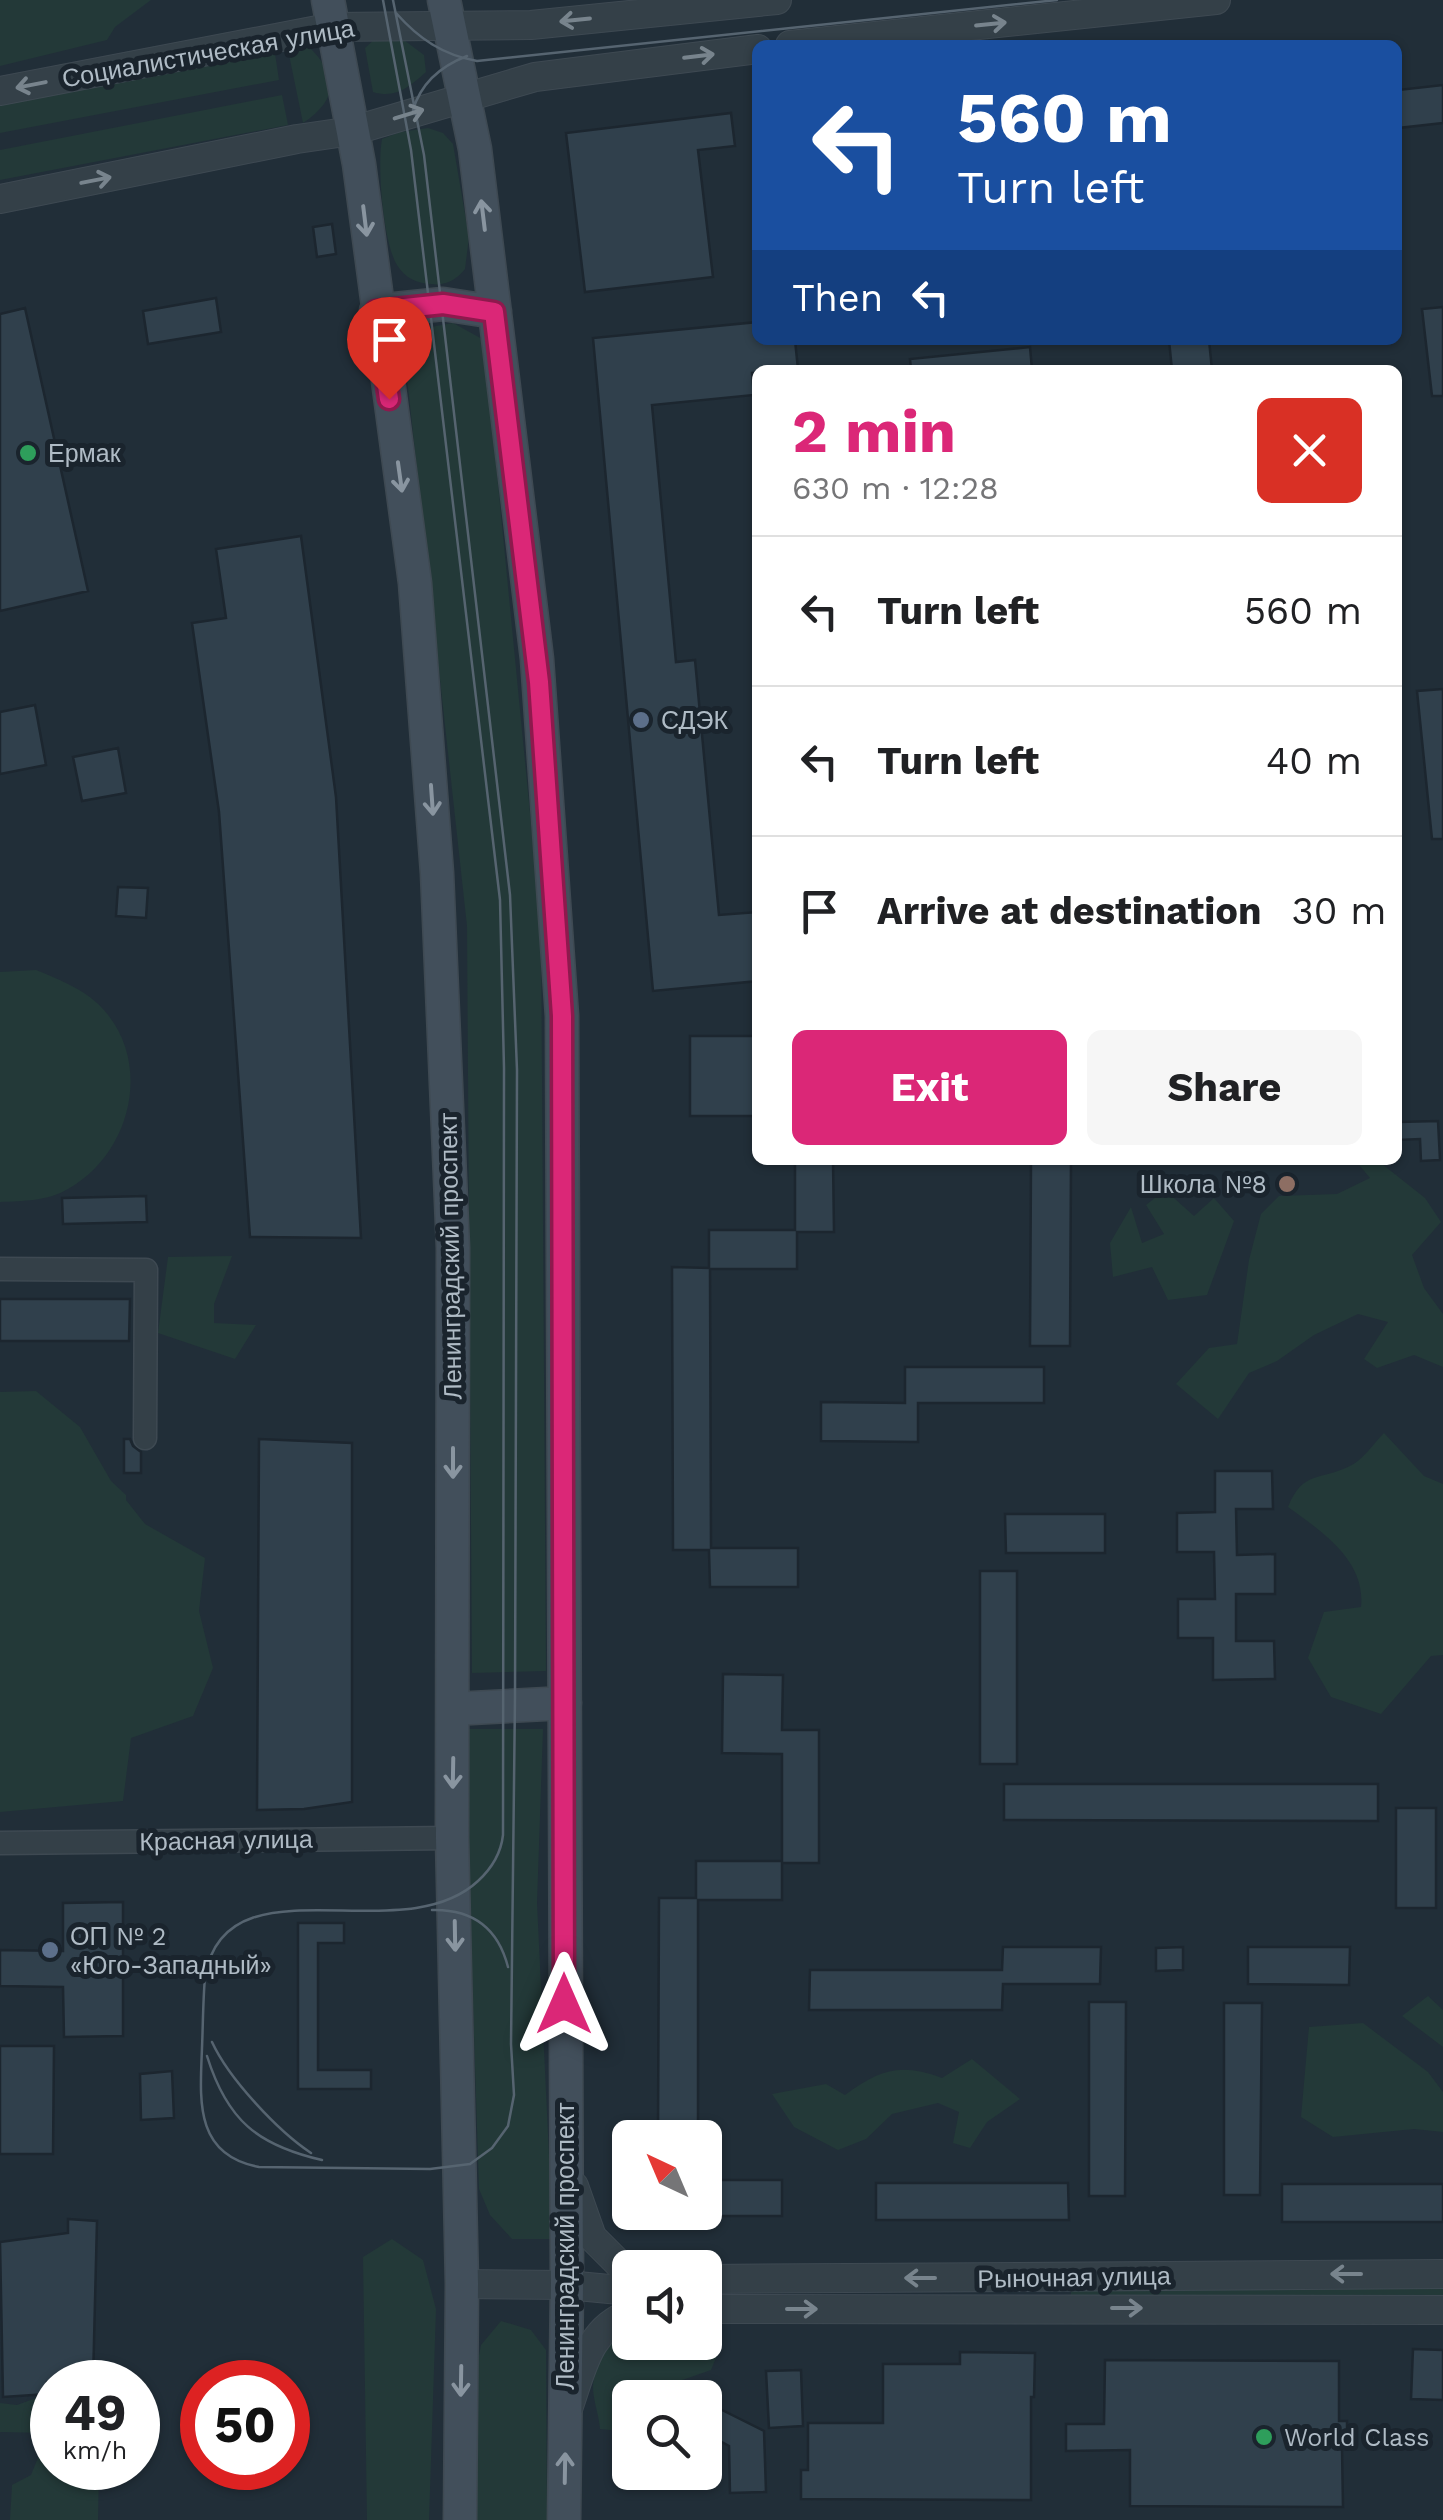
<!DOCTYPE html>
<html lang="en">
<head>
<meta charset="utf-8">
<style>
  :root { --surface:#fff; --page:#f6f6f6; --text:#202124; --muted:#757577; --line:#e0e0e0; --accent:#db2777 }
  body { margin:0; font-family:"Work Sans",sans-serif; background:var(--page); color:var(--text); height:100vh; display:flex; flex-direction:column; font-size:38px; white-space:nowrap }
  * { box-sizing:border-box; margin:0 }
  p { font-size:32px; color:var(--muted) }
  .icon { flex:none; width:55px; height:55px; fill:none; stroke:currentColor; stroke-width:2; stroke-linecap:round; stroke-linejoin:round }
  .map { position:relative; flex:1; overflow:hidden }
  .sheet { position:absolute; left:752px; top:365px; width:650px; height:800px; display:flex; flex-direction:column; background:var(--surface); border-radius:15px; box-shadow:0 2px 8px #0004 }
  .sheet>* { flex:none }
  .banner { position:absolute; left:752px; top:40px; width:650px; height:305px; border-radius:15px; box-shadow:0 2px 8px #0004; background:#1a4fa0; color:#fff; overflow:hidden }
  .needle { width:65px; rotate:316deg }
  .fabs { position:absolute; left:612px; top:2120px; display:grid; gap:20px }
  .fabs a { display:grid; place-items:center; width:110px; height:110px; border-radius:15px; background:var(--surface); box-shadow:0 2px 8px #0004; font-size:50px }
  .speed { position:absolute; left:30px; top:2360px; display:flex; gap:20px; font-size:50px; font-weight:700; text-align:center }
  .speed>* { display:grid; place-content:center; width:130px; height:130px; border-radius:50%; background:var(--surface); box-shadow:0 2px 8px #0004; line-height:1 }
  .speed small { font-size:25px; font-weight:400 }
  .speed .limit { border:15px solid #d22; background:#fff; color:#111 }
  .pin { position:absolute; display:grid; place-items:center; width:85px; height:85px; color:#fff; margin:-102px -42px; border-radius:50% 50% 50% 0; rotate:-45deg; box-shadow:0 0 10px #0007 }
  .pin .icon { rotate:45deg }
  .me { position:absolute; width:110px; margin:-55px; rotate:0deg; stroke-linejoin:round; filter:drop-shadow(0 0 8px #0008) }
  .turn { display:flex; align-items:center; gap:35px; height:210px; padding:0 40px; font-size:45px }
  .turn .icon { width:130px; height:130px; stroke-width:2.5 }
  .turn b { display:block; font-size:70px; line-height:85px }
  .then { display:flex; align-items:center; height:95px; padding:0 40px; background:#0003; gap:20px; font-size:38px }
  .round { display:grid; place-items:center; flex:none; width:105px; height:105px; border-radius:15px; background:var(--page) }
  .headline { display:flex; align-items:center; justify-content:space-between; height:170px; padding:0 40px }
  h1 { font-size:60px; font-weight:700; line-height:75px; color:var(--accent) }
  .cta { display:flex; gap:20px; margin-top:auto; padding:20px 40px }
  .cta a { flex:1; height:115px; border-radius:15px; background:var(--accent); color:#fff; font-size:40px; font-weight:700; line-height:115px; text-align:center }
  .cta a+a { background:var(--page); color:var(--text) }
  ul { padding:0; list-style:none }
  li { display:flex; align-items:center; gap:30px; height:150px; padding:0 40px; border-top:2px solid var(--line) }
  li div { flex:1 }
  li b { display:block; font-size:38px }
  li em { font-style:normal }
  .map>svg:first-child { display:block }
  .green { fill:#233938 }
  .building { fill:#30404c; stroke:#1c262f; stroke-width:2.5 }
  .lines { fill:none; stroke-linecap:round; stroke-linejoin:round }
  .minor-casing { stroke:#3e4952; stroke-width:25 }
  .tertiary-casing { stroke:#3e4952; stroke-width:30 }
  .secondary-casing { stroke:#3e4952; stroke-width:35 }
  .minor { stroke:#344048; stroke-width:22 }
  .tertiary { stroke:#344048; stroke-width:28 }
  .secondary { stroke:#424f5b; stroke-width:32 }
  .tram { stroke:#566470; stroke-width:2.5 }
  .oneway { stroke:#78848d }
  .oneway2 { stroke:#8995a0 }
  .route-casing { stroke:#8e194d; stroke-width:25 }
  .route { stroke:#db2777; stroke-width:18 }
  .leisure-dot { fill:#2e9e5b; stroke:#1a242d; stroke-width:4 }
  .service-dot { fill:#5c6f8a; stroke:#1a242d; stroke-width:4 }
  .education-dot { fill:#8d6e63; stroke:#1a242d; stroke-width:4 }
  .labels { text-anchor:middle; stroke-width:10; stroke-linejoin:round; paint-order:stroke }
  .street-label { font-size:25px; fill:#afbbc5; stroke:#1a242d }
  .poi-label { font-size:25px; fill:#afbbc5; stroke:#1a242d; text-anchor:start }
</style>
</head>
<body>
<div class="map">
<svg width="1443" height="2520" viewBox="0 0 1443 2520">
  <rect width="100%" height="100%" fill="#212e38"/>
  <path class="green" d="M0,0H151L115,27L107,40L0,66Z
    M376,38L404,40L424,55L426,72C409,87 396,99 373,92L365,48Z
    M287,45L308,46C338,75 339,99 303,123Z
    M274,47L279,80L0,133V98Z
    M282,95L288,125L0,180V150Z
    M428,128L443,133L453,144L469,237L465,269C456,280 446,286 431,284C416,283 405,278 397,265C383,242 377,166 382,139L400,132Z
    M453,323L484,340L541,926L546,1671L472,1673L467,926L405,360C415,327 421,329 453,323Z
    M36,970C58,979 79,987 97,1003C155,1057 133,1153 68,1189C48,1201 23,1201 0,1202V972Z
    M1355,1160H1377L1425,1198L1441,1222L1412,1255L1424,1288L1443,1314V1367L1414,1355L1377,1368L1364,1359L1388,1322L1358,1314L1314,1335L1277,1361L1249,1373L1218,1419L1176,1384L1209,1348L1237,1344L1249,1260L1261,1214L1279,1196L1337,1194L1370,1178Z
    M1165,1190L1194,1216L1214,1198L1234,1221L1207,1295L1168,1300L1152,1267L1113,1277L1110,1243L1131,1207L1142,1243L1164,1234L1146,1205Z
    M232,1256L214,1304V1323L256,1325L235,1359L158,1333L168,1257Z
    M36,1391L80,1427L111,1481L126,1495V1500L145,1524L205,1558L199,1611L213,1668L193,1716L131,1738L123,1801L0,1812V1392Z
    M1384,1433L1424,1476L1443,1484V1655L1431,1656L1381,1714L1331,1697L1308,1658L1324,1612L1361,1607C1366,1560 1321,1531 1288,1507C1303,1470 1320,1481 1350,1466C1363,1460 1374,1443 1384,1433Z
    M464,1729H543L537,1903L553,2239H512L490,2215L479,2189Z
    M1428,1996L1443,2010V2047L1402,2016Z
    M1363,2023L1428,2072L1443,2092V2132L1414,2129L1333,2137L1301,2117L1309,2027Z
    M972,2059L1020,2099L987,2122L970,2148L953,2143L959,2112L938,2103L892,2114L866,2139L838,2150L794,2127L772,2094L826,2084L845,2095C879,2070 900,2062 942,2078Z
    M392,2239L423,2260L436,2309L429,2520H367L363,2257Z
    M1071,2286H1443V2298H1071Z
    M705,2320L717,2328L718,2353L711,2370L668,2385L667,2397L630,2398V2432L600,2429C599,2415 593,2400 593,2387C594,2366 608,2330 630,2325V2342H705Z
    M501,2321L531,2330L546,2350L547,2520H477L476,2370L481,2345Z
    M47,2394L52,2396V2468H99L98,2520H10L12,2485L31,2475L48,2433L0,2432V2403L17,2405Z"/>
  <path class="building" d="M1443,85V123L1398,128V90Z
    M731,113L735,146L698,150L713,277L585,292L566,133Z
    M332,224L336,254L317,257L313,227Z
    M216,298L221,332L148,344L143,311Z
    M1443,307V396H1432L1422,309Z
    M25,308L88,591L0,611V314Z
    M758,322V340H795L798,369L752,373L754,395L652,405L676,662L695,660L719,915L758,912V981L653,991L593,338Z
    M1169,340H1209L1212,370H1172Z
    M1030,347L1032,370H911L910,359Z
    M301,536L336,797L361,1238L250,1237L219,812L192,623L226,618L216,549Z
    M1443,689V839H1432L1417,691Z
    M35,705L46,765L0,774V712Z
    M118,748L126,793L82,801L73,757Z
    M118,887L148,888L146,918L116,916Z
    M690,1036H758V1116H690Z
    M1438,1121L1440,1160L1421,1161L1420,1139L1398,1140V1122Z
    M795,1160H833L834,1232H797V1269H710L711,1548H798V1587H710L709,1550H673L672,1267L709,1268V1230H795Z
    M1031,1160H1071L1070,1346H1030Z
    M146,1196L147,1222L63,1224L62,1198Z
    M0,1299H130L129,1341H0Z
    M905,1367H1044V1403H918V1442L821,1441V1402L905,1403Z
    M124,1439H130L133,1446L141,1452V1473H124Z
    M259,1439L352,1443V1802L304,1809L257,1810Z
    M1215,1471H1272L1273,1509H1236L1237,1555L1275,1554V1594H1236V1641H1274L1275,1679L1213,1680V1638H1178V1599H1215L1214,1552H1177V1513L1215,1512Z
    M1005,1514H1105V1553H1006Z
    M980,1571H1017V1764H980Z
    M723,1674L783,1675L782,1730H819V1863H782V1900H698V2138H658L659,1898H696V1861H782V1754L722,1753Z
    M1004,1784H1378V1821L1004,1820Z
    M1396,1808H1436V1908H1396Z
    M123,1902V2036L64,2037L63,1987L0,1986V1950L63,1951V1903Z
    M298,1923H344V1943H318V2070H371V2089H298Z
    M1003,1947H1101L1100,1984H1003L1002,2010H809L810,1970H1002Z
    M1183,1947V1970L1156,1971V1948Z
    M1248,1947H1350L1349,1985L1248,1984Z
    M1089,2002H1126L1125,2196H1089Z
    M1224,2003H1262L1260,2195H1224Z
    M0,2046H54L53,2154H0Z
    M172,2071L174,2118L141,2120L140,2074Z
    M705,2180H782V2216H705Z
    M876,2183H1068L1069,2220H876Z
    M1282,2184H1443V2222H1282Z
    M68,2219L97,2221L93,2382H47L48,2394L3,2397L0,2242L68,2233Z
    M1413,2349L1443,2350V2400L1411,2399Z
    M960,2352L1035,2353L1034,2397H1031V2500L801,2499V2470H808V2423H883V2364H960Z
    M1105,2360L1339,2361V2421H1347V2448H1342L1343,2507L1130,2506V2450L1066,2451V2424H1104Z
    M801,2370L803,2426L769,2428L766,2371Z
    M718,2408L764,2431L766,2492L730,2493L729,2446L705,2433Z"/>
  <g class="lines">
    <defs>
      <path id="minor" d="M0,1269L146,1270L145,1438
        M0,1843L452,1838"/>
      <path id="tertiary" d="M790,45L1216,0
        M0,91L333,27L531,25L777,0
        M0,199L297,139L352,131L535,77L758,49
        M574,2186L592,2237L630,2275
        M705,2279L1443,2274
        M462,2284L567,2285L630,2291
        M705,2309L1443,2310
        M569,2406C582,2369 589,2328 630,2314"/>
      <path id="secondary" d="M328,0L359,164L415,583L437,873L453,1248L452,1838L462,2284L460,2520
        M444,0L475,149L537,659L562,1016L567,2285L564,2520
        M376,311L443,304L495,312
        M453,1709L565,1703"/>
    </defs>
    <use href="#minor" class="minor-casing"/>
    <use href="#tertiary" class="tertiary-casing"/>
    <use href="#secondary" class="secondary-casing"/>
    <use href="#minor" class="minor"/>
    <use href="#tertiary" class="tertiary"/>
    <use href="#secondary" class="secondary"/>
    <path class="tram" d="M383,0L411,150L500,900L504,1068L503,1835C501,1853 491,1869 478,1881C401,1953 225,1855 205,1977C203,2000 203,2024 202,2048C200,2100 194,2155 259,2167L430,2169L470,2164L492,2148L508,2126L514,2095L511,2044L515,1697L517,1070L510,895L424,155L393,0
      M396,13C419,39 443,55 477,61L1057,0
      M413,110C421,83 441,66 467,56
      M432,1910C472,1909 498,1928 508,1967
      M212,2042C229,2079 278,2131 311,2153
      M207,2056C227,2120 257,2145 322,2160"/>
  </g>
  <defs><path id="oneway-shaft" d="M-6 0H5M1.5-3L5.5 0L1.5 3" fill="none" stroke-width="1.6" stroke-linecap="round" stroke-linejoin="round" transform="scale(2.5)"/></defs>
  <g class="oneway">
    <use href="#oneway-shaft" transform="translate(575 20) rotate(174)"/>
    <use href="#oneway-shaft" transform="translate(991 24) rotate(-6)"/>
    <use href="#oneway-shaft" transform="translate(699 56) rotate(-7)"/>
    <use href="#oneway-shaft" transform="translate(31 85) rotate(169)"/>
    <use href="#oneway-shaft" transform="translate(409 114) rotate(-17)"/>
    <use href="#oneway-shaft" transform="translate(96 180) rotate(-11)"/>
    <use href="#oneway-shaft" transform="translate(1346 2274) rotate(180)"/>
    <use href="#oneway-shaft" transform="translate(920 2278) rotate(-180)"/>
    <use href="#oneway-shaft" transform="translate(1127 2308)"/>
    <use href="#oneway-shaft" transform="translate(802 2309)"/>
  </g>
  <g class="oneway2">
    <use href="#oneway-shaft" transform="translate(483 215) rotate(-97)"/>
    <use href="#oneway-shaft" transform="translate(365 221) rotate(83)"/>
    <use href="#oneway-shaft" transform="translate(400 477) rotate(82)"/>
    <use href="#oneway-shaft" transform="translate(432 800) rotate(86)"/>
    <use href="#oneway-shaft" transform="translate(453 1463) rotate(90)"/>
    <use href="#oneway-shaft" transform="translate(453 1773) rotate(91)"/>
    <use href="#oneway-shaft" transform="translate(455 1936) rotate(89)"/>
    <use href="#oneway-shaft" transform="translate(461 2381) rotate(91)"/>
    <use href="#oneway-shaft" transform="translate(565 2468) rotate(-89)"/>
  </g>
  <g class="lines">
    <defs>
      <path id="route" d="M389,399L376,311L443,304L494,312L539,682L562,1016L564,2004"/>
    </defs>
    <use href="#route" class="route-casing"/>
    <use href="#route" class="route"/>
  </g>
  <g class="leisure-dot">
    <circle cx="28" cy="453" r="10"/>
    <circle cx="1264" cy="2437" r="10"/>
  </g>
  <g class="service-dot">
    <circle cx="641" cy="720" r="10"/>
    <circle cx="50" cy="1950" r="10"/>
  </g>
  <circle class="education-dot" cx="1287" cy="1184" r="10"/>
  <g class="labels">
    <g class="street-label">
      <text transform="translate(208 53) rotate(-10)" y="9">Социалистическая улица</text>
      <text transform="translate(450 1256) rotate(-91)" y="9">Ленинградский проспект</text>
      <text transform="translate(226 1840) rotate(-1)" y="9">Красная улица</text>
      <text transform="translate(565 2246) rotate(-90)" y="9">Ленинградский проспект</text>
      <text transform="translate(1074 2277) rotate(-1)" y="9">Рыночная улица</text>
    </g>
    <g class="poi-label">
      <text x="48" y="462">Ермак</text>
      <text x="661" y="729">СДЭК</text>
      <text x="1267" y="1193" text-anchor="end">Школа №8</text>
      <text x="70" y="1945">ОП № 2<tspan x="70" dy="29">«Юго-Западный»</tspan></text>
      <text x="1284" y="2446">World Class</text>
    </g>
  </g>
</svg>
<div class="fabs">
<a><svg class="needle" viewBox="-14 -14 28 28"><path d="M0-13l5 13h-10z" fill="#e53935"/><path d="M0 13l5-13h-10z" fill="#757577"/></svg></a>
<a><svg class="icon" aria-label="sound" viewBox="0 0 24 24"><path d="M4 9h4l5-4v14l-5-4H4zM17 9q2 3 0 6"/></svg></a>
<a><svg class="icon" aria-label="search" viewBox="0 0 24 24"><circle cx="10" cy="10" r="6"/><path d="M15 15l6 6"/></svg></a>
</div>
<div class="speed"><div>49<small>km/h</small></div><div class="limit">50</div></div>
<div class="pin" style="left:389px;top:399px;background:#d93025"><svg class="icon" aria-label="arrive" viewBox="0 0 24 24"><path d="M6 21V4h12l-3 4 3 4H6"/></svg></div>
<svg class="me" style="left:564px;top:2004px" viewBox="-20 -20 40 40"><path d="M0-17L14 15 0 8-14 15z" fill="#db2777" stroke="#fff" stroke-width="4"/></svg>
<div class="banner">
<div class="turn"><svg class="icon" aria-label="left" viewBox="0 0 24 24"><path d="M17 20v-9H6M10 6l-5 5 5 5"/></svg><div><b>560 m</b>Turn left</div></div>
<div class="then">Then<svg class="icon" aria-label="left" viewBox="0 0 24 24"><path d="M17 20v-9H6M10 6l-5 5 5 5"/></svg></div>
</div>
<section class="sheet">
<div class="headline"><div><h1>2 min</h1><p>630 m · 12:28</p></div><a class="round" style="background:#d93025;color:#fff"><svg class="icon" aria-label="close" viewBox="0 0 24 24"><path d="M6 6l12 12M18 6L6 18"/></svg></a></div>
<ul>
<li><svg class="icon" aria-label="left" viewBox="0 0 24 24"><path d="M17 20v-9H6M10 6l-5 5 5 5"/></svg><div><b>Turn left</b></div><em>560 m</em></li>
<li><svg class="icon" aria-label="left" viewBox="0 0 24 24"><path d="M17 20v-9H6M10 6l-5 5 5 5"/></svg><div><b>Turn left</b></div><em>40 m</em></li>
<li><svg class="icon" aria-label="arrive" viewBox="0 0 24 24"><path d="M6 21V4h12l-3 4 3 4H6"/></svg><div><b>Arrive at destination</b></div><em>30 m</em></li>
</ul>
<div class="cta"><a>Exit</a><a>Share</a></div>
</section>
</div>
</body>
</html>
